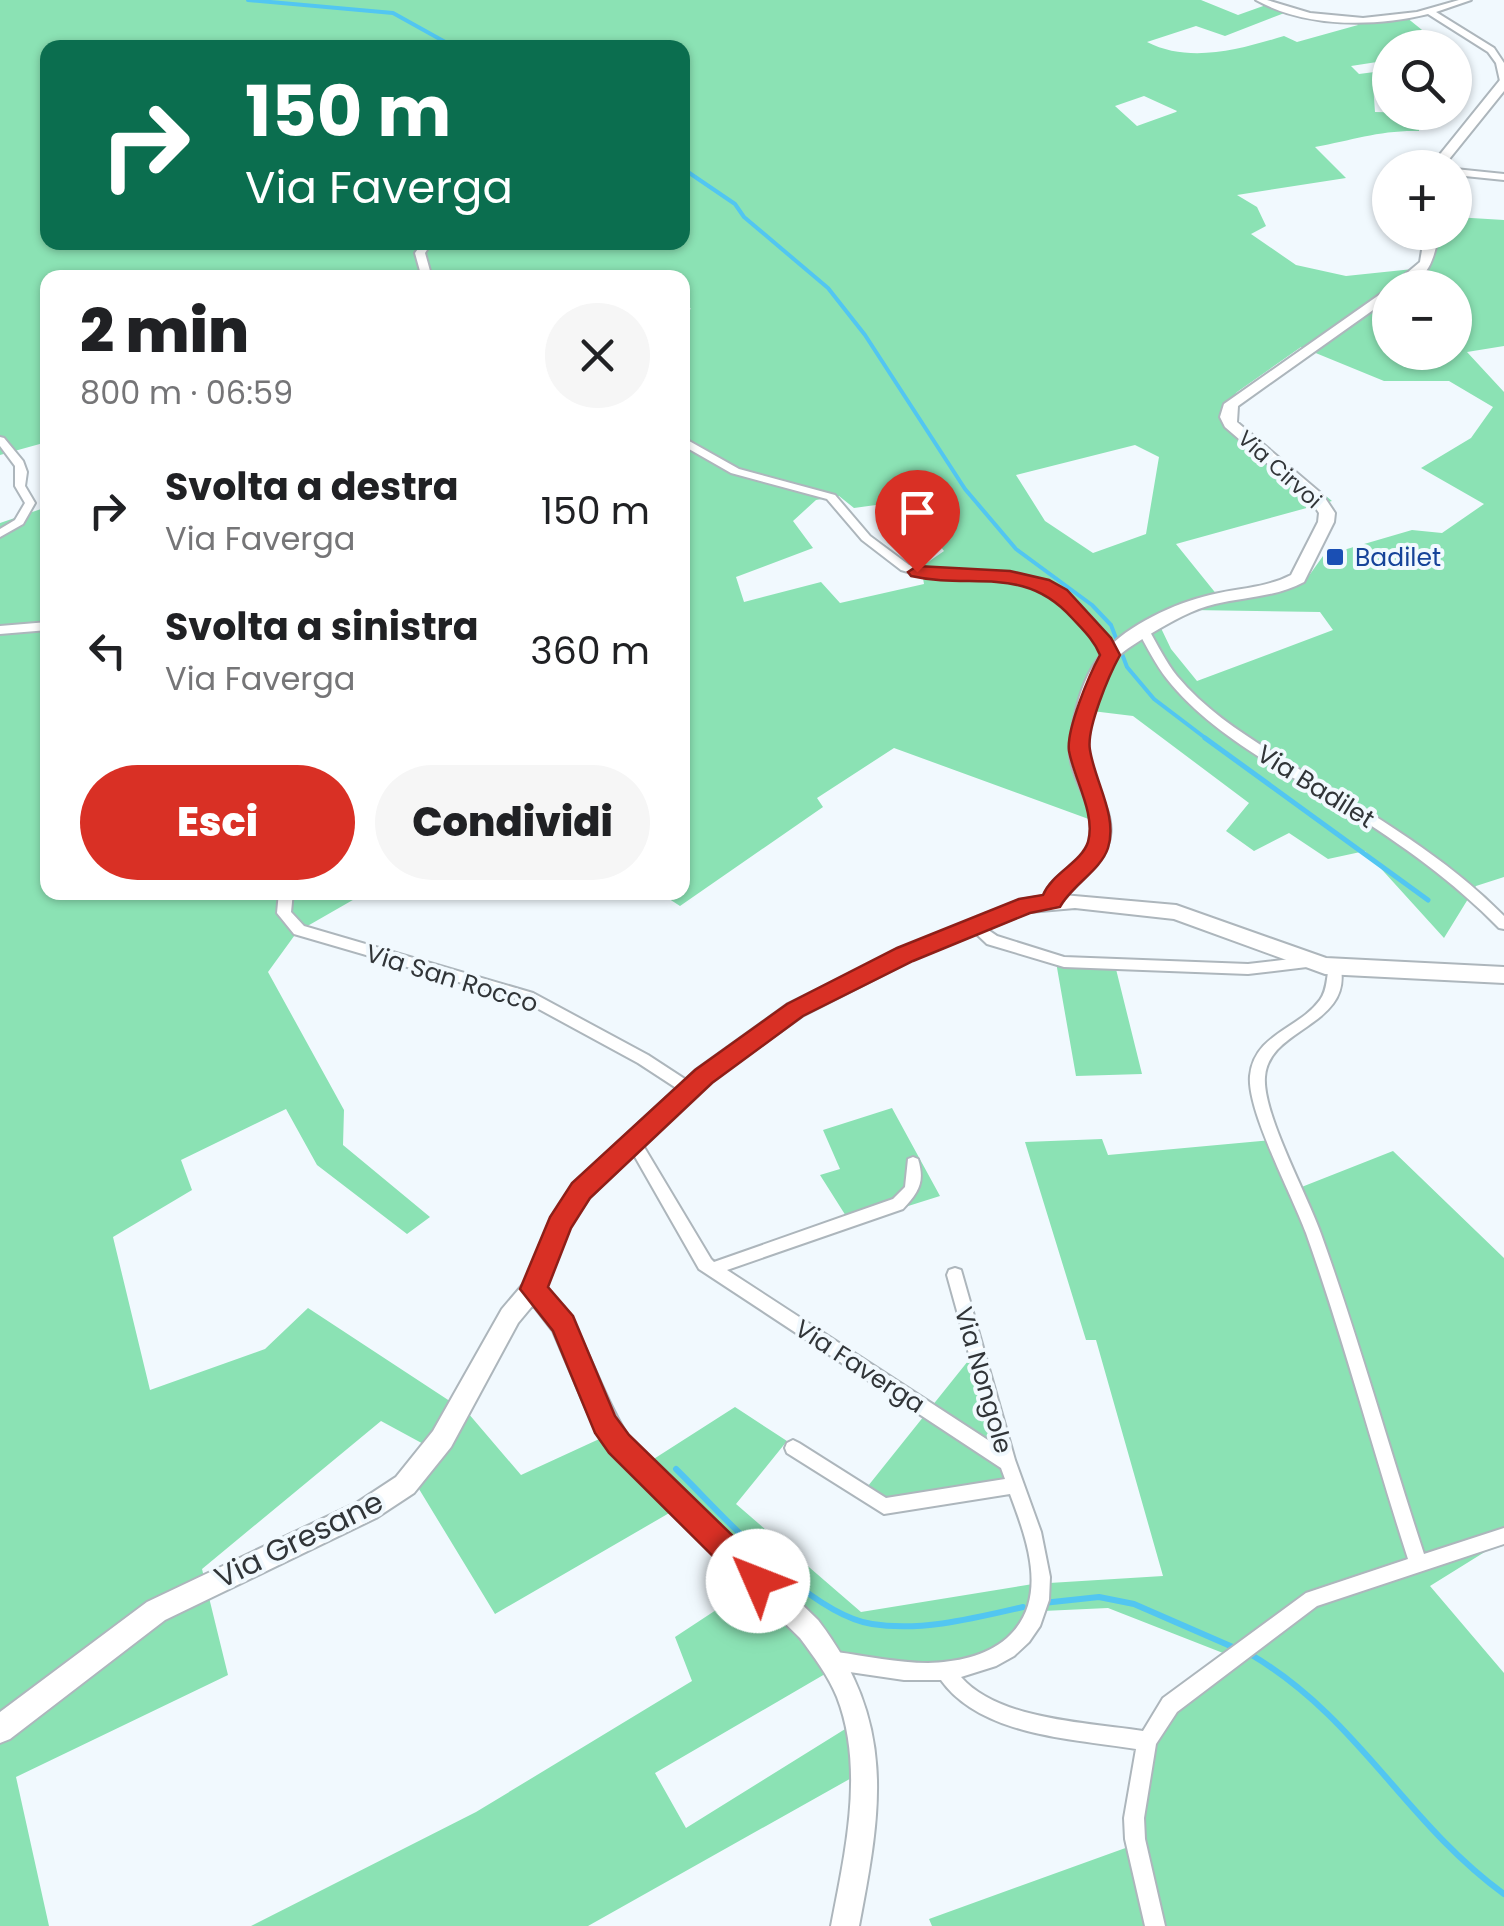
<!DOCTYPE html>
<html lang="it">
<head>
<meta charset="utf-8">
<style>
  :root { --surface:#fff; --page:#f6f6f6; --text:#202124; --muted:#757577; --accent:#d93025 }
  body { margin:0; font-family:Poppins,sans-serif; background:var(--page); color:var(--text); height:100vh; display:flex; flex-direction:column; font-size:38px; white-space:nowrap }
  * { box-sizing:border-box; margin:0 }
  p { font-size:32px; color:var(--muted) }
  .icon { flex:none; width:55px; height:55px; fill:none; stroke:currentColor; stroke-width:2; stroke-linecap:round; stroke-linejoin:round }
  .map { position:relative; flex:1; overflow:hidden }
  .details { position:absolute; left:40px; top:270px; width:650px; height:630px; display:flex; flex-direction:column; background:var(--surface); border-radius:20px; box-shadow:0 2px 8px #0004 }
  .details>* { flex:none }
  .hud { position:absolute; left:40px; top:40px; width:650px; height:210px; border-radius:20px; box-shadow:0 2px 8px #0004; background:#0b6e4f; color:#fff; overflow:hidden }
  .fabs { position:absolute; left:1372px; top:30px; display:grid; gap:20px }
  .fabs a { display:grid; place-items:center; width:100px; height:100px; border-radius:50%; background:var(--surface); box-shadow:0 2px 8px #0004; font-size:50px }
  .pin { position:absolute; display:grid; place-items:center; width:85px; height:85px; color:#fff; margin:-102px -42px; border-radius:50% 50% 50% 0; rotate:-45deg; box-shadow:0 0 10px #0007 }
  .pin .icon { rotate:45deg }
  .me { position:absolute; width:110px; margin:-55px; rotate:314deg; stroke-linejoin:round; filter:drop-shadow(0 0 8px #0008) }
  .turn { display:flex; align-items:center; gap:35px; height:210px; padding:0 40px; font-size:45px }
  .turn .icon { width:130px; height:130px; stroke-width:2.5 }
  .turn b { display:block; font-size:70px; line-height:85px }
  .round { display:grid; place-items:center; flex:none; width:105px; height:105px; border-radius:52px; background:var(--page) }
  .headline { display:flex; align-items:center; justify-content:space-between; height:170px; padding:0 40px }
  h1 { font-size:60px; font-weight:800; line-height:75px }
  .button { display:flex; gap:20px; margin-top:auto; padding:20px 40px }
  .button a { flex:1; height:115px; border-radius:60px; background:var(--accent); color:#fff; font-size:40px; font-weight:800; line-height:115px; text-align:center }
  .button a+a { background:var(--page); color:var(--text) }
  ul { padding:0; list-style:none }
  li { display:flex; align-items:center; gap:30px; height:140px; padding:0 40px }
  li div { flex:1 }
  li b { display:block; font-size:38px }
  li em { font-style:normal }
  .map>svg:first-child { display:block }
  .green { fill:#8be2b4; fill-rule:evenodd }
  .lines { fill:none; stroke-linecap:round; stroke-linejoin:round }
  .stream-far2 { stroke:#52c6f1; stroke-width:4 }
  .stream-far1 { stroke:#52c6f1; stroke-width:5 }
  .stream { stroke:#52c6f1; stroke-width:6 }
  .street-casing { stroke:#adb6bc; stroke-width:4 }
  .secondary-casing { stroke:#adb6bc; stroke-width:4 }
  .street { fill:#fff; fill-rule:evenodd }
  .secondary { fill:#fff; fill-rule:evenodd }
  .route { fill:#d93025; stroke:#8d1f18; stroke-width:2.5 }
  .transit-dot { fill:#1a4fb4; stroke:#f1f9fe; stroke-width:4 }
  .labels { text-anchor:middle; stroke-width:8; stroke-linejoin:round; paint-order:stroke }
  .far-street-label { font-size:22px; fill:#313538; stroke:#f1f9fe }
  .transit-label { font-size:25px; fill:#164399; stroke:#f1f9fe; text-anchor:start }
  .street-label { font-size:25px; fill:#313538; stroke:#f1f9fe }
  .near-street-label { font-size:30px; fill:#313538; stroke:#f1f9fe }
</style>
</head>
<body>
<div class="map">
<svg width="1504" height="1926" viewBox="0 0 1504 1926">
  <rect width="100%" height="100%" fill="#f1f9fe"/>
  <path class="green" d="M0,0H1201L1238,15L1266,5L1287,12L1225,36L1196,26L1147,42C1190,64 1241,49 1284,36L1297,42L1358,25L1351,18L1406,17L1443,47L1390,48V60L1351,66L1359,74L1390,70V83L1373,84L1375,112L1419,113V131C1380,130 1353,140 1315,147L1346,178L1237,195L1257,207L1266,226L1251,234L1296,265L1346,276L1413,269L1437,249L1438,233L1455,232V217L1504,220V346L1467,352L1504,392V877L1476,886L1444,938L1365,851L1328,859L1289,833L1254,851L1226,831L1249,803L1133,716L1092,711L1081,744L1105,825L894,748L817,798L823,807L680,906L660,893L682,892V312L691,309L683,301L682,278H48L47,442L0,455ZM48,48H682V242H48ZM1144,96L1177,111L1176,112L1137,126L1115,106ZM1390,288H1455V352H1390ZM1301,347L1384,381H1449L1493,407L1471,438L1421,468L1484,504L1442,533L1412,530L1323,556L1303,584L1222,601L1176,544L1332,501L1223,410L1237,392ZM1135,445L1159,457L1146,534L1093,553L1045,521L1016,475ZM839,496L854,508L905,501L944,551L921,567L924,584L840,603L821,582L744,602L736,577L813,548L793,521L816,500ZM1191,610L1320,612L1333,630L1197,681L1171,649L1160,626Z
    M44,508L47,516L48,892L365,893L297,932L268,972L344,1110L343,1145L430,1217L407,1234L317,1165L286,1109L181,1160L192,1190L113,1237L150,1390L265,1349L308,1308L468,1413L521,1475L621,1429L649,1462L735,1407L787,1441L736,1504L861,1612L1033,1584L1163,1576L1096,1340H1086L1025,1142L1102,1139L1108,1155L1273,1140L1294,1190L1393,1151L1504,1258V1540L1430,1586L1504,1673V1926H932L929,1919L1131,1846L1148,1723L1223,1653L1108,1608L1043,1611L1005,1643L968,1660L918,1662L818,1655L825,1674L655,1773L686,1828L850,1726L855,1776L588,1926H251L476,1812L692,1681L675,1637L748,1589L671,1512L495,1614L419,1489L440,1453L381,1421L202,1569L228,1675L16,1777L49,1926H0V523Z
    M1114,961L1142,1074L1076,1076L1056,962Z
    M892,1108L940,1196L851,1224L820,1175L840,1169L823,1130Z
    M972,1356L1010,1486L888,1504L864,1491Z"/>
  <g class="lines">
    <path class="stream-far2" d="M248,0L393,13L456,48
      M682,168L735,204L744,217L828,288L865,335L965,489L1016,549L1092,605L1111,625L1127,667L1154,699L1208,740"/>
    <path class="stream-far1" d="M1205,738L1428,900"/>
    <path class="stream" d="M676,1469C722,1514 808,1614 872,1624C921,1632 975,1618 1023,1607
      M1043,1603L1099,1597L1134,1604L1235,1648
      M1250,1654C1359,1718 1404,1821 1504,1894"/>
    <defs>
      <path id="street" d="M1256,0H1267L1310,13L1363,18L1417,12L1459,0H1471L1436,12L1494,48L1504,63V83L1500,81L1496,63L1488,52L1428,14C1374,27 1306,28 1256,0Z
        M1455,169L1504,174V180L1455,175Z
        M423,242H432L425,253L432,278H422L415,253Z
        M0,437L4,438L23,461L27,472L25,486L35,503L23,524L0,537V529L15,520L25,503L15,486V466L0,446Z
        M682,437L739,469L835,495L870,536L909,565L929,570L1020,574L1056,585L1094,620L1116,655L1110,659L1106,658L1086,625L1048,591L1019,581L929,578L901,570L862,540L827,499L731,473L682,445Z
        M48,622V630L0,634V626Z
        M1145,629L1149,630C1158,646 1166,662 1177,676C1212,718 1260,744 1305,773C1375,816 1446,857 1504,916V929L1499,928C1453,881 1402,845 1347,810C1287,773 1211,735 1167,679C1156,665 1148,649 1139,633Z
        M279,892H293L291,912L304,926L533,993L648,1055L694,1085L696,1089L694,1093H684L638,1063L524,1001L294,934L277,913Z
        M975,921L997,936L1064,957L1248,964L1307,957L1314,962L1307,967L1248,974L1064,967L987,944L968,926Z
        M1335,963L1340,964C1355,1026 1268,1027 1265,1077C1262,1113 1308,1196 1321,1234C1359,1339 1389,1448 1424,1554L1504,1528V1544L1317,1606L1177,1712L1156,1744L1144,1818L1145,1839L1165,1926H1145L1125,1839L1124,1818L1136,1749C1074,1739 981,1736 941,1680H904L836,1670L830,1667L827,1661L830,1655L836,1652C867,1656 897,1663 928,1663C956,1662 985,1657 1007,1638C1050,1599 1027,1540 1010,1494L884,1514L787,1453L785,1448L787,1443L793,1440L799,1443L886,1498L1005,1479L1001,1468L699,1269L626,1141L628,1137L633,1135L638,1137L711,1259L714,1262L893,1199L905,1187L908,1159L913,1157L918,1159C925,1182 919,1192 903,1209L727,1270L994,1444L947,1275L949,1270L955,1268L961,1270L1015,1460L1041,1532L1050,1577L1049,1600L1040,1626L1029,1642L1014,1656L996,1666L961,1677C998,1720 1090,1723 1143,1731L1163,1698L1306,1593L1408,1559C1373,1451 1344,1340 1306,1233C1292,1195 1247,1111 1250,1076C1254,1034 1299,1029 1320,1000C1328,989 1326,976 1330,964Z"/>
      <path id="secondary" d="M1504,79V91L1442,168H1429L1500,80Z
        M1425,232H1439C1434,262 1426,288 1390,288V298L1238,406L1237,422L1323,495L1335,513L1334,522L1304,582C1276,597 1245,597 1215,604C1193,609 1171,622 1152,633C1140,641 1124,649 1115,660C1097,683 1082,743 1091,771C1097,792 1114,813 1110,836C1107,864 1076,873 1063,895L1176,905L1326,958L1504,967V983L1325,974L1174,919L1075,908L1029,912L912,960L802,1016L710,1082L589,1198L569,1228L546,1287C586,1329 597,1388 628,1436L818,1620C896,1722 882,1807 859,1926H831C845,1853 865,1769 837,1697C828,1675 814,1657 800,1638L610,1452L588,1413L553,1331L533,1305L518,1323L451,1447L414,1493L376,1518L165,1620L10,1739L0,1743V1712L147,1602L358,1502L396,1477L433,1431L502,1309L525,1282L551,1218L573,1184L696,1070L788,1004L898,950L1020,900L1044,896C1052,872 1086,863 1091,839C1098,806 1066,777 1070,744C1073,715 1083,673 1104,652C1128,625 1175,603 1210,595C1238,588 1266,588 1291,575L1318,522L1319,513L1311,501L1225,427L1220,417L1224,404L1389,288L1420,262Z"/>
    </defs>
    <use href="#street" class="street-casing"/>
    <use href="#secondary" class="secondary-casing"/>
    <use href="#street" class="street"/>
    <use href="#secondary" class="secondary"/>
  </g>
  <path class="route" d="M917,566L1010,571L1049,580L1067,590L1111,638L1120,655C1109,675 1086,729 1090,750C1095,782 1118,816 1108,848C1101,870 1071,886 1060,907L1030,913L913,961L803,1016L712,1083L590,1198L571,1228L548,1287L573,1316L615,1416L629,1435L769,1571L773,1581L769,1591L758,1595L748,1591L609,1453L595,1433L553,1331L520,1289L550,1217L572,1183L695,1070L787,1004L897,948L1019,899L1043,895C1052,873 1081,863 1088,842C1096,814 1074,779 1069,751C1066,730 1089,675 1100,655C1094,640 1083,630 1072,618C1024,564 972,590 911,576L908,572Z"/>
  <rect class="transit-dot" x="1325" y="547" width="20" height="20" rx="5"/>
  <g class="labels">
    <g class="far-street-label">
      <text transform="translate(1280 469) rotate(42)" y="8">Via Cirvoi</text>
    </g>
    <g class="transit-label">
      <text x="1355" y="566">Badilet</text>
    </g>
    <g class="street-label">
      <text transform="translate(1316 786) rotate(32)" y="9">Via Badilet</text>
      <text transform="translate(452 978) rotate(17)" y="9">Via San Rocco</text>
      <text transform="translate(860 1366) rotate(33)" y="9">Via Faverga</text>
      <text transform="translate(984 1380) rotate(74)" y="9">Via Nongole</text>
    </g>
    <g class="near-street-label">
      <text transform="translate(299 1540) rotate(-26)" y="10">Via Gresane</text>
    </g>
  </g>
</svg>
<div class="fabs">
<a><svg class="icon" aria-label="search" viewBox="0 0 24 24"><circle cx="10" cy="10" r="6"/><path d="M15 15l6 6"/></svg></a>
<a>+</a>
<a>−</a>
</div>
<div class="pin" style="left:917px;top:572px;background:#d93025"><svg class="icon" aria-label="arrive" viewBox="0 0 24 24"><path d="M6 21V4h12l-3 4 3 4H6"/></svg></div>
<svg class="me" style="left:758px;top:1581px" viewBox="-20 -20 40 40"><circle r="19" fill="#fff"/><path d="M0-13L10 11 0 6-10 11z" fill="#d93025"/></svg>
<div class="hud">
<div class="turn"><svg class="icon" aria-label="right" viewBox="0 0 24 24"><path d="M7 20v-9h11M14 6l5 5-5 5"/></svg><div><b>150 m</b>Via Faverga</div></div>
</div>
<section class="details">
<div class="headline"><div><h1>2 min</h1><p>800 m · 06:59</p></div><a class="round"><svg class="icon" aria-label="close" viewBox="0 0 24 24"><path d="M6 6l12 12M18 6L6 18"/></svg></a></div>
<ul>
<li><svg class="icon" aria-label="right" viewBox="0 0 24 24"><path d="M7 20v-9h11M14 6l5 5-5 5"/></svg><div><b>Svolta a destra</b><p>Via Faverga</p></div><em>150 m</em></li>
<li><svg class="icon" aria-label="left" viewBox="0 0 24 24"><path d="M17 20v-9H6M10 6l-5 5 5 5"/></svg><div><b>Svolta a sinistra</b><p>Via Faverga</p></div><em>360 m</em></li>
</ul>
<div class="button"><a>Esci</a><a>Condividi</a></div>
</section>
</div>
</body>
</html>
